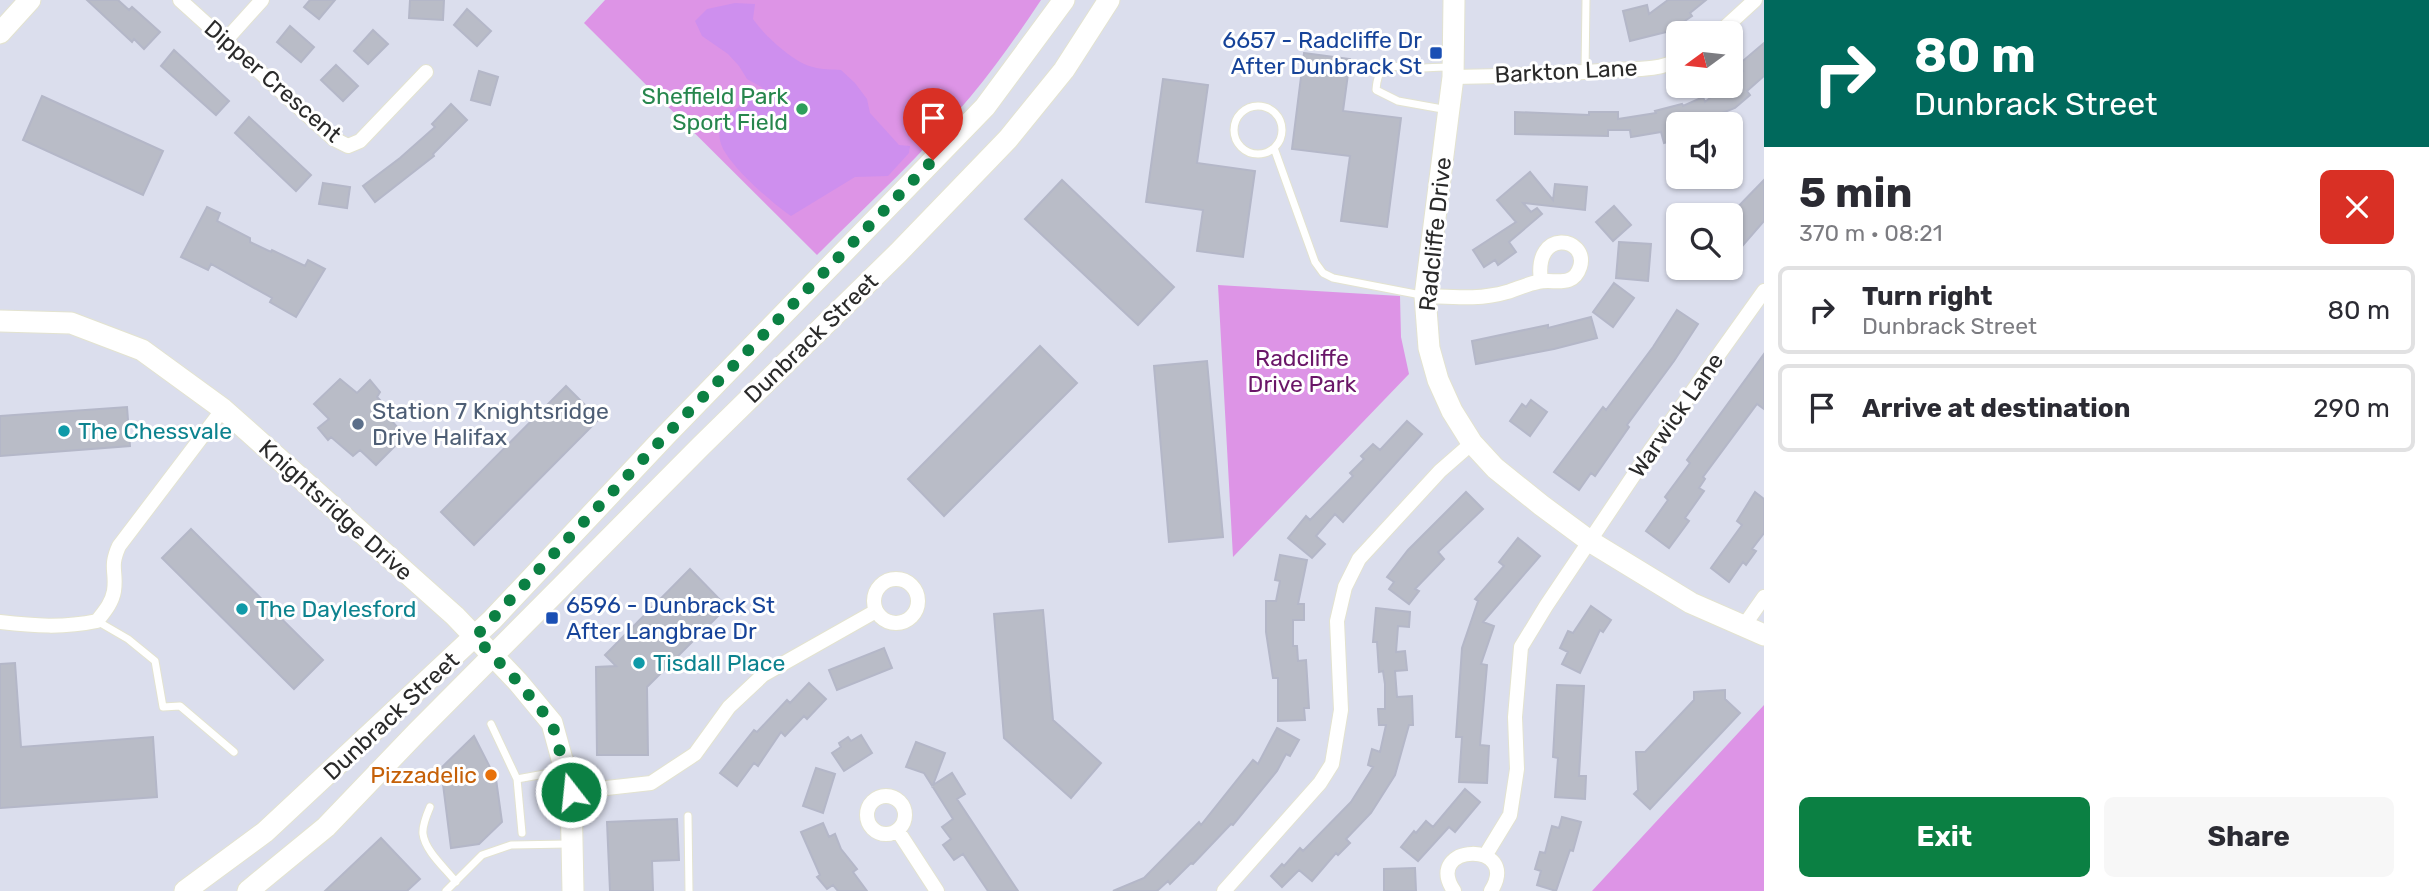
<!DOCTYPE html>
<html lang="en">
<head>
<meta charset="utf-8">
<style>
  :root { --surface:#fff; --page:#f7f7f7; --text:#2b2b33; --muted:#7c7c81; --line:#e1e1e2; --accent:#0b8043 }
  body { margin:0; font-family:Rubik,sans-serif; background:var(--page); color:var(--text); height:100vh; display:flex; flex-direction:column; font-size:26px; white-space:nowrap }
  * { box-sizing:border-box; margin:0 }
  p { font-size:23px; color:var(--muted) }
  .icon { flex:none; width:38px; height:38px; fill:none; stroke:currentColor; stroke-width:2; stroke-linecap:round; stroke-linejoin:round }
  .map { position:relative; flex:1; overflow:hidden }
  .sheet { display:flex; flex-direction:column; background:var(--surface); width:665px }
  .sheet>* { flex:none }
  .banner { background:#00695c; color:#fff; overflow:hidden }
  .needle { width:46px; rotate:255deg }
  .tools { position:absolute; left:1666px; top:21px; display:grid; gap:14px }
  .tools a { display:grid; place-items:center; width:77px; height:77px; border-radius:10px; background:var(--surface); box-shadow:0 2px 5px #0004; font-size:35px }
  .pin { position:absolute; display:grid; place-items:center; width:60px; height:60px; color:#fff; margin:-72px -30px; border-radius:50% 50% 50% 0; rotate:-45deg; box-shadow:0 0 7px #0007 }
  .pin .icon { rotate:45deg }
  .me { position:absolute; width:77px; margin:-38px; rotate:344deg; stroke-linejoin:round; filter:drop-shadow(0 0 5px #0008) }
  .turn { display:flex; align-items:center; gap:24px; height:147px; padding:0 35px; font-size:32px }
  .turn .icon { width:91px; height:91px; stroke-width:2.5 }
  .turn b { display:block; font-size:49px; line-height:60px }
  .round { display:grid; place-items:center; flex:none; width:74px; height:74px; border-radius:10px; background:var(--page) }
  .overview { display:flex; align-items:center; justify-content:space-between; height:119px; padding:0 35px }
  h1 { font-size:42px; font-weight:700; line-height:52px }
  .button { display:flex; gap:14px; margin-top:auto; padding:14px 35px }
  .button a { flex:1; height:80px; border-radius:10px; background:var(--accent); color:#fff; font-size:28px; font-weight:700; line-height:80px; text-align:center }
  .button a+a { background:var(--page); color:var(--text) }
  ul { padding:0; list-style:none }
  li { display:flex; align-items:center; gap:21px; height:88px; margin:0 14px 10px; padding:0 21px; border:4px solid var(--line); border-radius:10px }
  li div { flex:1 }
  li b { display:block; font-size:26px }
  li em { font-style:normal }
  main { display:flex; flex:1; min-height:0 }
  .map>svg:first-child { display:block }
  .green { fill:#dd94e6 }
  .pitch { fill:#ce8fee }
  .building { fill:#b9bcc7; stroke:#b4b7c8; stroke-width:2 }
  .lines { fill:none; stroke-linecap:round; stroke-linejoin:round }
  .lane-casing { stroke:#e3e3d0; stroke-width:9 }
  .street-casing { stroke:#e3e3d0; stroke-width:16 }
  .secondary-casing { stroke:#e3e3d0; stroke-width:23 }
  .lane { stroke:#fff; stroke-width:7 }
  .street { stroke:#fff; stroke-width:14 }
  .secondary { stroke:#fff; stroke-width:21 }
  .route { stroke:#0b8043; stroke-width:12; stroke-dasharray:0 21.6 }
  .transit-dot { fill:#1a4fb4; stroke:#fff; stroke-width:2.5 }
  .leisure-dot { fill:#2e9e5b; stroke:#fff; stroke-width:2.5 }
  .service-dot { fill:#5c6f8a; stroke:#fff; stroke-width:2.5 }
  .culture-dot { fill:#0f9aa8; stroke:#fff; stroke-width:2.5 }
  .food-dot { fill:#e8710a; stroke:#fff; stroke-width:2.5 }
  .labels { text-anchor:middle; stroke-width:6; stroke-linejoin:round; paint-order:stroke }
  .transit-label { font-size:23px; fill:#164399; stroke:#fff; text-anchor:end }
  .street-label { font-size:23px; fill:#2a2a2a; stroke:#fff }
  .leisure-label { font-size:23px; fill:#27864d; stroke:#fff; text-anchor:end }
  .park-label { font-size:23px; fill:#6a1668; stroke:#fff }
  .service-label { font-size:23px; fill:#4e5e75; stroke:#fff; text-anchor:start }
  .culture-label { font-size:23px; fill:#0d838f; stroke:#fff; text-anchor:start }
  .food-label { font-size:23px; fill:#c56008; stroke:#fff; text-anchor:end }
</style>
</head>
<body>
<main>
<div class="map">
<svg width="1764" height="891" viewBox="0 0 1764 891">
  <rect width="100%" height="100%" fill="#dbdeed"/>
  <path class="green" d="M605,0H1041C1019,33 996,66 971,96C924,153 869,203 817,255L584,23Z
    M1218,285L1400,296L1401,337L1409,374L1233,557Z
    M1764,705V891H1592Z"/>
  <path class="pitch" d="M735,3L755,4L753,19C764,35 794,63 813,67C822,70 832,69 841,70L855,83L867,99L870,113L890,135L899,145L910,146L909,153L888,176L855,177L791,216C772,203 728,165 721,144C719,138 719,129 719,122L763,88L747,79L739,66L728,54L702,36L695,21L707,9Z"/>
  <path class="building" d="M87,0H118L129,10L132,7L160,32L144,49L134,39L132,42Z
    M310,0H335L319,19L304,7Z
    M410,0H444L443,20L409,18Z
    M1668,0H1706L1690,13L1692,16L1670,31L1630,41L1623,11L1647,5L1649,14Z
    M467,9L491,31L477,46L454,25Z
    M290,26L314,47L301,62L277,42Z
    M373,30L388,44L368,64L354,51Z
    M1764,43V76L1747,91L1750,95L1735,108L1694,124H1678V139L1664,143L1661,132L1631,137L1630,130H1608V136L1515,134V112L1589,115V112H1618V119L1656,113L1655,111L1682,104L1683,106L1703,97L1705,102L1725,86H1731V81L1743,71L1738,65Z
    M174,50L229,101L216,115L161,66Z
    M1304,53L1350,59L1343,111L1401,118L1387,227L1341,221L1350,156L1292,149Z
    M336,65L358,86L343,101L321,80Z
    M479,71L498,77L490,105L471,100Z
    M1163,79L1208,85L1197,163L1255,171L1243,257L1197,251L1203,210L1146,202Z
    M42,96L163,151L143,195L23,140Z
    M451,104L467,120L433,154L434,156L375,202L363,186L400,158L435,127L432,124Z
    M249,117L311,175L296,191L235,133Z
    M1530,172L1553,200L1555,184L1587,187L1585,210L1523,203L1531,212L1537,208L1542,214L1509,242L1516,252L1498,265L1495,260L1484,267L1473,250L1516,222L1497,200Z
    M1062,180L1174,287L1138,325L1025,219Z
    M1764,180V221L1731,259V214Z
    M323,183L350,187L347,208L319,204Z
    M1614,206L1631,225L1613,241L1596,222Z
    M207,207L220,213L217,221L250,238V242L271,252L272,250L305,266L308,260L325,269L296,317L270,302L272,298L211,264L208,270L181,257Z
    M1619,242L1651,244L1648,281L1616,278Z
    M1614,283L1634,298L1613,327L1593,312Z
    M1677,310L1698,324L1674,361L1627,425L1629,427L1595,476L1591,473L1579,490L1554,472L1603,407L1606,410L1653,347Z
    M1591,317L1597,338L1554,349L1476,364L1472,341L1548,325V328Z
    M1040,346L1077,383L944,516L908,479Z
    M1764,354V409L1757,404L1703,477L1705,479L1699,488L1704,491L1685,518L1689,521L1669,548L1646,531L1668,500L1665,497L1690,463L1687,460Z
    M1207,361L1223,537L1169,542L1154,366Z
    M340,379L357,393L370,380L380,392L377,397L393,414L390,419L405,436L376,465L360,450L353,456L331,437L328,440L318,428L329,419L314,404Z
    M566,386L599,419L474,545L441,512Z
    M1531,400L1547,412L1530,436L1510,421L1522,404L1526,407Z
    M127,407L130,446L0,456V416Z
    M1407,421L1422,434L1343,522L1335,514L1316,536L1325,544L1312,558L1288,538L1306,516L1310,520L1353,476L1350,473L1364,459L1361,456L1373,444L1380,450Z
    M1466,492L1483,509L1438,552L1444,559L1415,589L1419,591L1409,604L1389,589L1394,582L1387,577L1408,550Z
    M1755,492L1764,499V533L1752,549L1756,551L1746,565L1743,562L1729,582L1711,568L1742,525L1737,521Z
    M191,529L323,660L294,689L162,558Z
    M1518,538L1540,556L1483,622L1494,626L1481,664L1487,665L1480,745L1489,746L1487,783L1459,782L1462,737H1456L1462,648L1478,601L1475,599L1504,566L1499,562Z
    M1280,555L1307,560L1298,604H1304V620H1293V646H1297L1298,661L1306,660L1309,708H1304L1305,720L1278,721V678H1273L1266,632V601H1276L1280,581L1275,580Z
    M690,569L727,607L647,687L648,755H597L596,667L616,666L605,655Z
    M1591,606L1611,620L1603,632L1600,630L1580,673L1562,664L1568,652L1560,648L1568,631L1573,633Z
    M1376,608L1410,612L1409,627L1398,626L1396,652L1405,651L1407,670L1395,671L1397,697L1412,696L1413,725H1409L1395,775L1371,813L1346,839L1350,843L1338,855L1336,853L1312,881L1299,870L1282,887L1271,876L1282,864L1284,866L1300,848L1303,851L1351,802L1373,767L1368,765L1372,749L1380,752L1386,725H1379L1378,709H1385V684L1383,671L1379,672L1377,642H1373Z
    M1043,610L1053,720L1101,763L1071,798L1004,738L994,614Z
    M884,648L892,668L837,690L829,670Z
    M15,663L21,747L153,737L157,797L0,808V664Z
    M809,683L826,699L807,719L804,716L785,736L781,732L758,766L754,763L737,786L720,773L754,730L757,732L787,700L790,703Z
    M1557,685L1584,686L1579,776H1586L1585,799L1555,797L1558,758L1553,757Z
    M1725,690V699L1740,713L1650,809L1634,794L1638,790L1636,752H1645L1694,700V692Z
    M1277,728L1299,740L1290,756L1286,754L1277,771L1233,825L1231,824L1193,864L1191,863L1170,884L1168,881L1157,891H1113L1144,878L1199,822L1201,825L1253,760L1258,764Z
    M861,735L872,753L844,771L832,753L841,747L839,743L848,737L851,741Z
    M474,736L496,779L502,822L479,844L451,848L441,768Z
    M916,742L945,753L933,785L952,773L965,794L957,799L1018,891H988L963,854L954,860L943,845L951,839L942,827L953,819L924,773L906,767Z
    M816,768L835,774L823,813L803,806Z
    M1465,789L1480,802L1455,832L1449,827L1418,861L1401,847L1414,831L1416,833L1426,821L1433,827Z
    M1562,817L1581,822L1573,851L1570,850L1556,891L1537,885L1541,871L1535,869L1540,852L1545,853L1552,826L1559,828Z
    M677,819L679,860L652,861L653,891H610L607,822Z
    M823,823L829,837L835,834L841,849L857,869L853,872L867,891H838L833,885L827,889L817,877L820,875L801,832Z
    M381,838L420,879L407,891H325Z
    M1415,868L1416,891H1384V869Z"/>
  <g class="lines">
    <defs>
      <path id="lane" d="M1585,72L1586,0
        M1234 130a24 24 0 1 1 48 0a24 24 0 1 1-48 0Z
        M1448,110L1398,101L1376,90C1378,59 1393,67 1416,68C1427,68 1439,67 1450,67
        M1274,148L1315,262L1323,273L1333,278L1421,295
        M97,621L128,639L155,661L163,707L180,706L234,752
        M491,724L517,779L561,771
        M517,779L522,833
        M430,807C427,814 422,826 423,834C425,851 446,869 456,882
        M688,816L689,891
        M446,891L482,855L511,845L568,844"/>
      <path id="street" d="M180,0L334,139L348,146L360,141L426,72
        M1719,33L1755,0
        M225,41L262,0
        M1453,77C1507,76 1561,74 1615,70C1634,69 1661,70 1678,60
        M1425,296C1453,297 1480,300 1507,292C1517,289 1527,284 1538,282C1553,278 1573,289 1580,267C1589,237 1533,227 1541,281
        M874 601a22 22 0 1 1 44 0a22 22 0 1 1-44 0Z
        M0,622C34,626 64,628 97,621C104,612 112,603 114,591C117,571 109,568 119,546L223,409
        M1743,627L1764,597
        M571,792L651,783L695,754L729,707L763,675L876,611
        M867 815a19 19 0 1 1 38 0a19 19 0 1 1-38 0Z
        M898,831L937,891
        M1485,856L1510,815L1517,769L1515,717L1521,647L1546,606L1652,448L1764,291
        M1224,891L1320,783L1332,764L1341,710L1337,621L1345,587L1359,559L1440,471L1472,443
        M1454,891C1422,843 1522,840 1491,891"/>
      <path id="secondary" d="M1454,0L1453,77L1425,296L1429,348L1438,380L1452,411L1472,443L1495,468L1541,505L1591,542L1691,603L1764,635
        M0,33L30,0
        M0,321L71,323L142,350L223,409L455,616L518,682L552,723L571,792L573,891
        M185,891L265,832L492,620L667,434L985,107L1064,0
        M248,891L326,827L417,732L701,446L898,253L1008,139L1064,70L1109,0"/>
    </defs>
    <use href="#lane" class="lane-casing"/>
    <use href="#street" class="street-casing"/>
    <use href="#secondary" class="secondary-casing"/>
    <use href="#lane" class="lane"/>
    <use href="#street" class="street"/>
    <use href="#secondary" class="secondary"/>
  </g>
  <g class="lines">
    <path class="route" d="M571,792L552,723L518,682L475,637L667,434L933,160"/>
  </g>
  <g class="transit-dot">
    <rect x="1429" y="46" width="14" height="14" rx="3.5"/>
    <rect x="545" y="611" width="14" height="14" rx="3.5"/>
  </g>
  <circle class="leisure-dot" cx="802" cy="109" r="7"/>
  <circle class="service-dot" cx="358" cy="424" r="7"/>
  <g class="culture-dot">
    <circle cx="64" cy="431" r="7"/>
    <circle cx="242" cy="609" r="7"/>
    <circle cx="639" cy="663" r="7"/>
  </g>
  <circle class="food-dot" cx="491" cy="775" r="7"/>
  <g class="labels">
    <g class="transit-label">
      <text x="1422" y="48">6657 - Radcliffe Dr<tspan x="1422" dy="26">After Dunbrack St</tspan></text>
      <text x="566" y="613" text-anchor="start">6596 - Dunbrack St<tspan x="566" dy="26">After Langbrae Dr</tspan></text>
    </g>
    <g class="street-label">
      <text transform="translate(1566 71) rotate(-3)" y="8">Barkton Lane</text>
      <text transform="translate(273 81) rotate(41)" y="8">Dipper Crescent</text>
      <text transform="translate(1435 234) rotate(-84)" y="8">Radcliffe Drive</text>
      <text transform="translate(811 338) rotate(-44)" y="8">Dunbrack Street</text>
      <text transform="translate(1676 415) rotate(-55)" y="8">Warwick Lane</text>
      <text transform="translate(336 510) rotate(42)" y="8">Knightsridge Drive</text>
      <text transform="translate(391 716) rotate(-43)" y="8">Dunbrack Street</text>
    </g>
    <g class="leisure-label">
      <text x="788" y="104">Sheffield Park<tspan x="788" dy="26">Sport Field</tspan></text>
    </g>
    <g class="park-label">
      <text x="1302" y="366">Radcliffe<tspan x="1302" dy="26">Drive Park</tspan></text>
    </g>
    <g class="service-label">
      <text x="372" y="419">Station 7 Knightsridge<tspan x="372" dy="26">Drive Halifax</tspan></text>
    </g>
    <g class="culture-label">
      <text x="78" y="439">The Chessvale</text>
      <text x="256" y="617">The Daylesford</text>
      <text x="653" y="671">Tisdall Place</text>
    </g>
    <g class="food-label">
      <text x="477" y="783">Pizzadelic</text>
    </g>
  </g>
</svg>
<div class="tools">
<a><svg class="needle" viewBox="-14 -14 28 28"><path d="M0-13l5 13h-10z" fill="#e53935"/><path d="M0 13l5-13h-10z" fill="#7c7c81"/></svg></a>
<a><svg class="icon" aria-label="sound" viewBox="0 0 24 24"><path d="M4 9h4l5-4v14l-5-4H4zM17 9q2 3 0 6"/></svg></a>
<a><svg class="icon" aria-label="search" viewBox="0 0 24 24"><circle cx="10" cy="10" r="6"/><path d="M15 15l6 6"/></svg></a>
</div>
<div class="pin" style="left:933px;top:160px;background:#d93025"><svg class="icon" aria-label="arrive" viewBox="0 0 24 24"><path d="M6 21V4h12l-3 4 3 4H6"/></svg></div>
<svg class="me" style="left:571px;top:792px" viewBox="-20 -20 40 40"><circle r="17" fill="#0b8043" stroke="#fff" stroke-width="3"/><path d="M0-11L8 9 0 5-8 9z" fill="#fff"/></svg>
</div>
<section class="sheet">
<div class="banner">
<div class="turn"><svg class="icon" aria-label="right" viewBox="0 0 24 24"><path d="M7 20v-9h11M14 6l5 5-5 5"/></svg><div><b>80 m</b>Dunbrack Street</div></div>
</div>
<div class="overview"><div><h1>5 min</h1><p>370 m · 08:21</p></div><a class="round" style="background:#d93025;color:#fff"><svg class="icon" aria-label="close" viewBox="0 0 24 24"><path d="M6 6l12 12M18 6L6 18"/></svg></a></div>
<ul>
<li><svg class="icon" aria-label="right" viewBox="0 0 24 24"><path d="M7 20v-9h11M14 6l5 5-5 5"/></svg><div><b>Turn right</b><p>Dunbrack Street</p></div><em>80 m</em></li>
<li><svg class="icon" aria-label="arrive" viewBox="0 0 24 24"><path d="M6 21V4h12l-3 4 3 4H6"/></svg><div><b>Arrive at destination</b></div><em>290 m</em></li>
</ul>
<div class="button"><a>Exit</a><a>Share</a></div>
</section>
</main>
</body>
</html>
